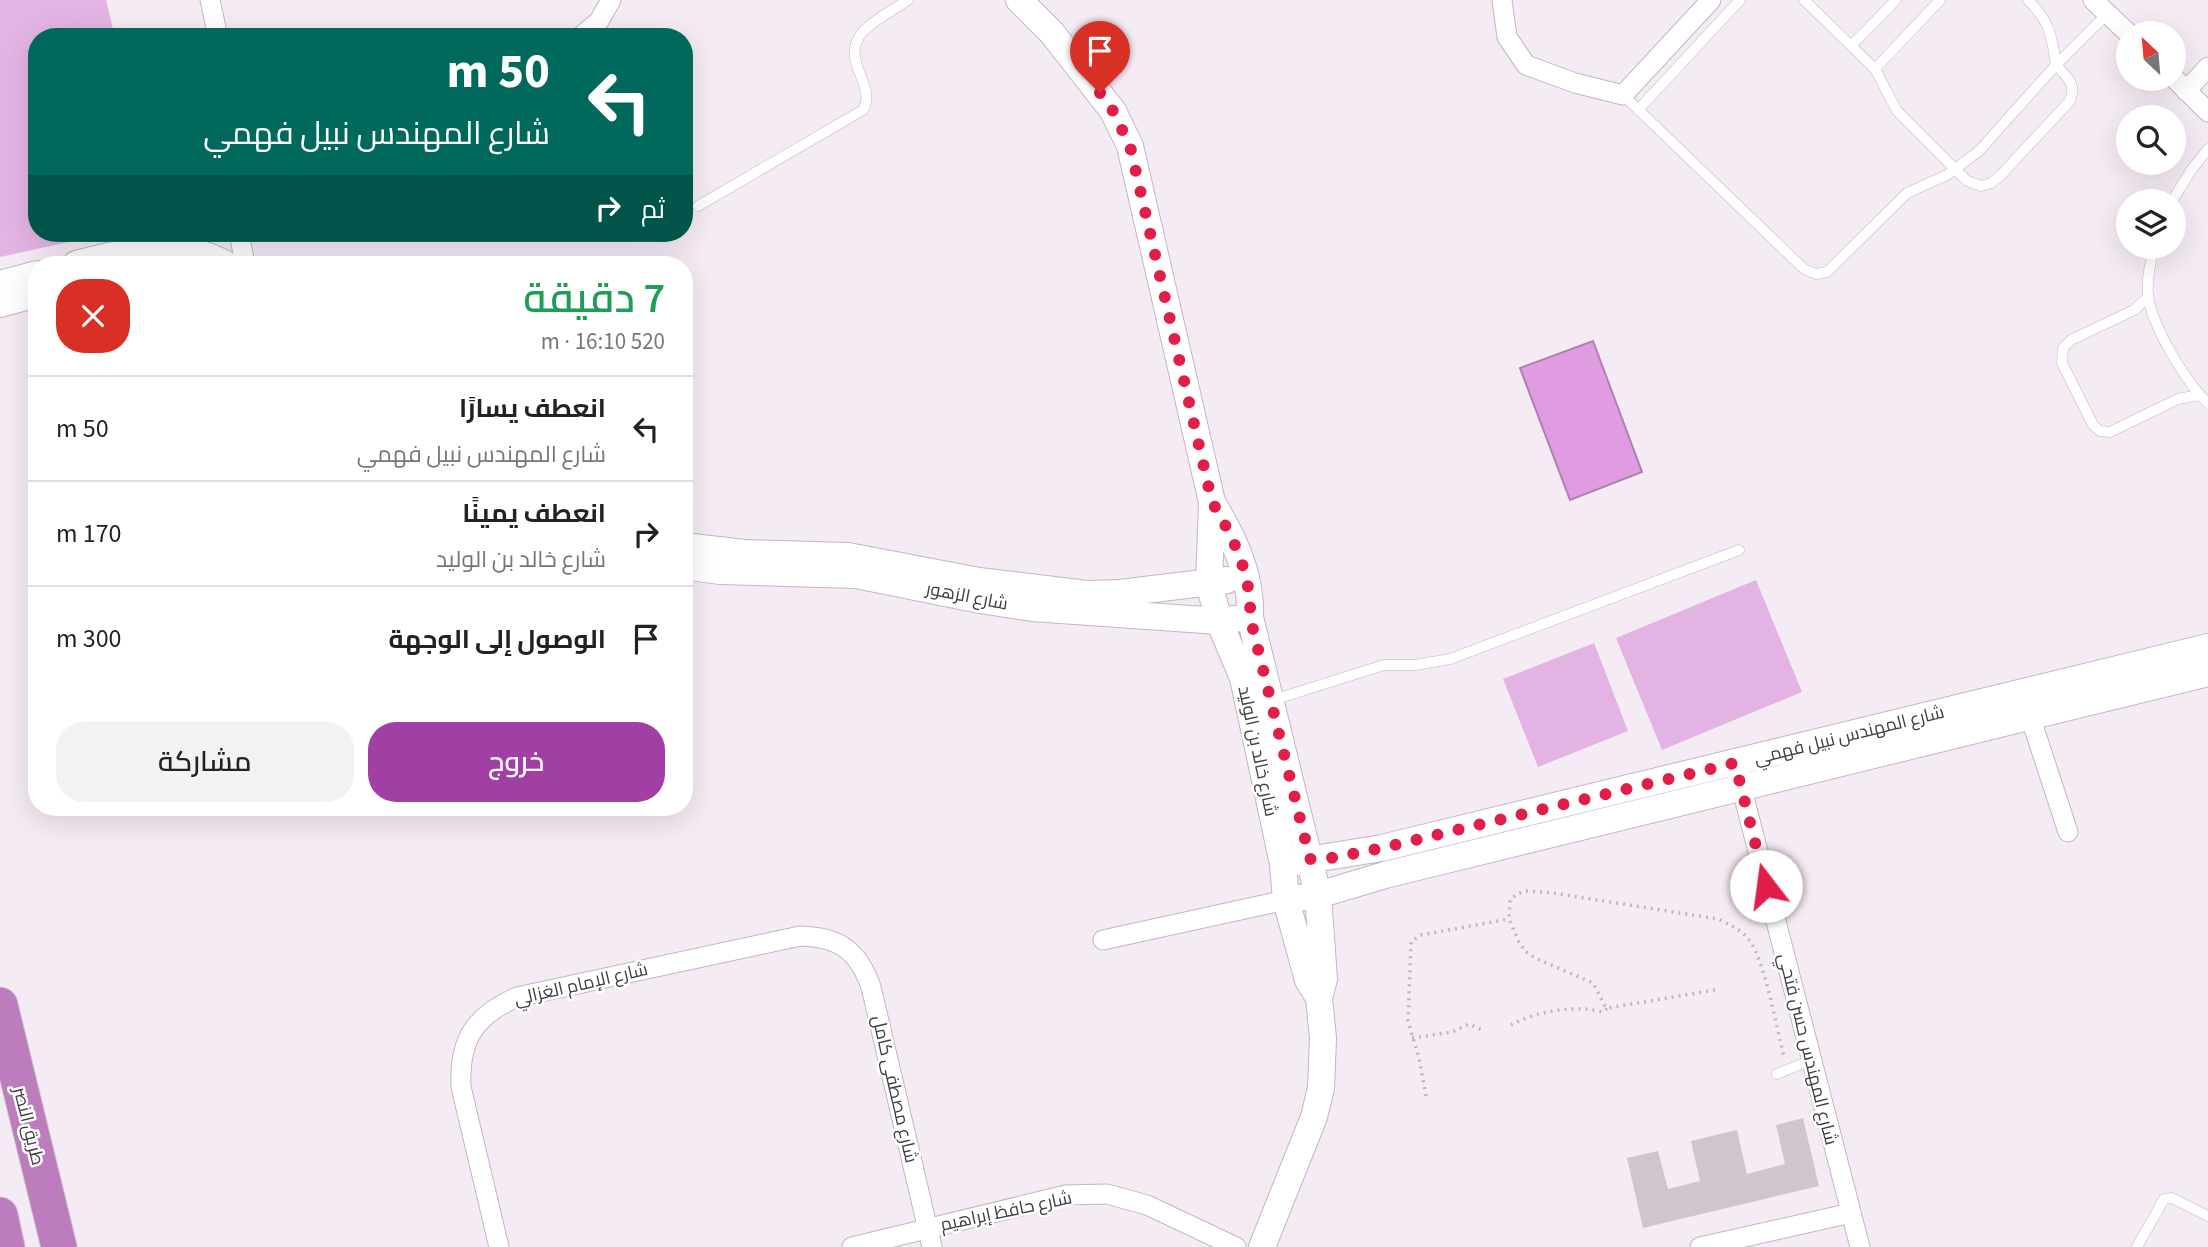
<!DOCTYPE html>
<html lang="ar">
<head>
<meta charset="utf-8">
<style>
  :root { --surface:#fff; --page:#f2f2f2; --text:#222; --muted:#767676; --line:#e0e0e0; --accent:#a13fa5 }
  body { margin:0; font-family:"Source Sans 3",Cairo,sans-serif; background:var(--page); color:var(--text); direction:rtl; height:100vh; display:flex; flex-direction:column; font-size:26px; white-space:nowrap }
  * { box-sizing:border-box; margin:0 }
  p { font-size:23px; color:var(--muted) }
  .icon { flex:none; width:38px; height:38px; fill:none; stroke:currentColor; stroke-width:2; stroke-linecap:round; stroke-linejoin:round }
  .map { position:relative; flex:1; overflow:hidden; direction:ltr }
  .side { position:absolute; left:28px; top:256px; width:665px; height:560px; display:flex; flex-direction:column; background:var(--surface); border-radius:28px; box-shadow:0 7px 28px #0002; direction:rtl }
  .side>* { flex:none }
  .banner { position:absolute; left:28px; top:28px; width:665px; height:214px; border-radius:28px; box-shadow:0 7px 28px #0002; direction:rtl; background:#00695c; color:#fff; overflow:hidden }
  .needle { width:46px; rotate:334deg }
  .controls { position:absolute; left:2116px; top:21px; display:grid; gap:14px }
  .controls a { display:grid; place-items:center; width:70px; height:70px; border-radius:50%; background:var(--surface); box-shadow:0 7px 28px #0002; font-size:35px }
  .pin { position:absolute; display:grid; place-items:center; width:60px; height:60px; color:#fff; margin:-72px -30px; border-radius:50% 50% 50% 0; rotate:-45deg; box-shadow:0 0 7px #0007 }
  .pin .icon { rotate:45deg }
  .me { position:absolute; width:77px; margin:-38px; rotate:345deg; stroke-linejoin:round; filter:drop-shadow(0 0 5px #0008) }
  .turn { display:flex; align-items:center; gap:24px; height:147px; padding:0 28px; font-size:32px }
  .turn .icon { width:91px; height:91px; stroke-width:2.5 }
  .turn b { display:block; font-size:49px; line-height:60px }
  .then { display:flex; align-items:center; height:66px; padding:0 28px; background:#0003; gap:14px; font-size:26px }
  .round { display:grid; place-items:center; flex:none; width:74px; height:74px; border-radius:28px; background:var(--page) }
  .summary { display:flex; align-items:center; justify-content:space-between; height:119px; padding:0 28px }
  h1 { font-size:42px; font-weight:600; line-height:52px; color:#1e9e55 }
  .action { display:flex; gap:14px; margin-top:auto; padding:14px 28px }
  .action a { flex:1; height:80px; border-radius:28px; background:var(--accent); color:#fff; font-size:28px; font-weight:600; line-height:80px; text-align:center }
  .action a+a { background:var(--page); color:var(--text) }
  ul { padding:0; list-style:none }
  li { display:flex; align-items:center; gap:21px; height:105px; padding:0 28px; border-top:2px solid var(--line) }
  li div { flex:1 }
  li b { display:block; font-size:26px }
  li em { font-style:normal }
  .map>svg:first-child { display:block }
  .green { fill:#e3b4e3 }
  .water { fill:#df9ce0; stroke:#af7fb0; stroke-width:2 }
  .building { fill:#cfc5cf }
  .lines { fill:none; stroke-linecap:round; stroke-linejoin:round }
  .lane-casing { stroke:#c0b7c0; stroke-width:11 }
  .street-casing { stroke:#c0b7c0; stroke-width:21 }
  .secondary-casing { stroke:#c0b7c0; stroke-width:28 }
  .highway-casing { stroke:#cdcccd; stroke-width:37 }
  .path { stroke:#beb6be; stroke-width:3.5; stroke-dasharray:2 5; stroke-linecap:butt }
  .lane { stroke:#fff; stroke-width:10 }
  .street { stroke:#fff; stroke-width:19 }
  .secondary { stroke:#fff; stroke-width:26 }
  .highway { stroke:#bc7cbd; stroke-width:35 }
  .route { stroke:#e11d48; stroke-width:12; stroke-dasharray:0 21.6 }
  .labels { text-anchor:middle; stroke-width:5; stroke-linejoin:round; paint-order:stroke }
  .street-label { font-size:18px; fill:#3f3c3f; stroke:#fff }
</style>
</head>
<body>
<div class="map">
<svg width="2208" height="1247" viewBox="0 0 2208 1247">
  <rect width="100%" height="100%" fill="#f5ebf5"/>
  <path class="green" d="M0,0H106L115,37H37V233H110L0,257Z
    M1756,580L1802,692L1662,750L1616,638Z
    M1594,643L1628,731L1538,767L1503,679Z"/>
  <path class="water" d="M1593,341L1642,472L1570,500L1520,368Z"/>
  <path class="building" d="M1803,1118L1819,1186L1643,1228L1627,1158L1658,1151L1668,1189L1700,1181L1691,1141L1737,1130L1747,1174L1785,1164L1776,1125Z"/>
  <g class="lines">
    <defs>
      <path id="lane" d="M1804,0L1875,69L1897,111L1967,181L1981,186L1991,183L2000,176L2069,102C2078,85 2067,77 2056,65L2108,13
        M1852,45L1896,0
        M1875,69L1940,0
        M1623,95L1804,269L1816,274L1827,272L1907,193L1947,175L1979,151L2056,65C2052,36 2050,22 2028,0
        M1638,110L1740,0
        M2172,201L2192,169L2208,149
        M698,206L863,110C877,86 843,64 859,37C866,24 895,9 908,0
        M2154,247C2151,262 2146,279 2148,295C2151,324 2186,383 2208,403
        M2148,297L2134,310L2071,340L2063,348L2062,363L2093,425L2100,431L2110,432L2178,399L2199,395
        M1273,700L1384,665H1415L1450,659L1739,550
        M1777,1074L1811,1060
        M2137,1247L2164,1199L2172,1198L2208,1216"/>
      <path id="street" d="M210,0L218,37
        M1502,0L1507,37L1526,65L1575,83L1623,95L1711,0
        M2093,0L2128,33
        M580,37L599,21L611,0
        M2174,78L2208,112
        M2186,91L2208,67
        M239,233L245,264
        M177,264L200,233
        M2030,716L2068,832
        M1738,774L1860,1247
        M1103,940L1286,900
        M499,1247L461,1087C459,1040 474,1016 517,997L800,936C839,937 858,950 871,987L932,1247
        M852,1247L1066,1195L1107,1194L1147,1205L1236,1247
        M1700,1247L1851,1213"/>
      <path id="secondary" d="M1019,0L1052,33L1113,111L1130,146L1212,502L1209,583L1219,621L1243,678L1283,864L1286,900L1308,980L1319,998
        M76,264C127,251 176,237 225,264
        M0,284L37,274
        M0,304L37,294
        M1212,502C1233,537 1252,575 1250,617L1318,895L1324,979L1319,998L1323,1038L1321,1088L1314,1117L1262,1247
        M684,546L744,553L848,556L979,581L1087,594L1120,593L1227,580
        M684,566L720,571L856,575L980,600L1032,608L1219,621L1235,619
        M1283,864L1382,848L2208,647
        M1286,900L1318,895L1385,875L2208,673"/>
      <path id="highway" d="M0,1005L59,1247
        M0,1215L7,1247"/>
    </defs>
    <use href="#lane" class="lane-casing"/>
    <use href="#street" class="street-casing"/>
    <use href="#secondary" class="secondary-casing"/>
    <use href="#highway" class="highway-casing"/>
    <path class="path" d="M1715,990L1608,1008L1605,1006L1593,983L1537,959L1526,952L1519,942L1509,919L1510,900L1517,894L1526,891L1553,893L1718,919C1730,925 1742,930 1750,941C1765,963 1777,1029 1784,1057
      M1511,1025C1534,1012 1576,1004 1602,1012L1608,1008
      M1412,1038L1452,1032L1469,1024L1482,1030
      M1426,1096L1419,1058L1408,1021L1411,942L1421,935L1509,919"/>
    <use href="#lane" class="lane"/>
    <use href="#street" class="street"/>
    <use href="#secondary" class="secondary"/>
    <use href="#highway" class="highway"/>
  </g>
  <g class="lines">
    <path class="route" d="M1100,93L1113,111L1130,146L1212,502C1233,537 1252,575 1250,617L1310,859L1331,858L1382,848L1735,763L1766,886"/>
  </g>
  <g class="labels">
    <g class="street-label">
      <text transform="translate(967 596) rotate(11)" y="6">شارع الزهور</text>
      <text transform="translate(1849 735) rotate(-14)" y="6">شارع المهندس نبيل فهمي</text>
      <text transform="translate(1258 751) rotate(78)" y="6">شارع خالد بن الوليد</text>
      <text transform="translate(581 984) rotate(-13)" y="6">شارع الإمام الغزالي</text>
      <text transform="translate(1808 1049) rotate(76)" y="6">شارع المهندس حسن فتحي</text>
      <text transform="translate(895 1089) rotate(77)" y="6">شارع مصطفى كامل</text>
      <text transform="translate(29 1126) rotate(76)" y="6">طريق النصر</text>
      <text transform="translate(1006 1211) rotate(-12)" y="6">شارع حافظ إبراهيم</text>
    </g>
  </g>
</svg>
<div class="controls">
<a><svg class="needle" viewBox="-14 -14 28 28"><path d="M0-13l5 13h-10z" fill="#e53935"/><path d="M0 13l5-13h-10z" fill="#767676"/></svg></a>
<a><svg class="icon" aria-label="search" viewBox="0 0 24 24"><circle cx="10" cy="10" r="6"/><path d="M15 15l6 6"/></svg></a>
<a><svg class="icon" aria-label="layers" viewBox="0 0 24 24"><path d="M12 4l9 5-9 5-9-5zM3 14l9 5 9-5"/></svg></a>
</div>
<div class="pin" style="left:1100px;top:93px;background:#d93025"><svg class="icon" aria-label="arrive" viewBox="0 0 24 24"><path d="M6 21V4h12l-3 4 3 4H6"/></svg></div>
<svg class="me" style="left:1766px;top:886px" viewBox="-20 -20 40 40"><circle r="19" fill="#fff"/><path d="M0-13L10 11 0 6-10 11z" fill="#e11d48"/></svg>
<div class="banner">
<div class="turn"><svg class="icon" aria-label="left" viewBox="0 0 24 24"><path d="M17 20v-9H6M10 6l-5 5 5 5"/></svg><div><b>50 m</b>شارع المهندس نبيل فهمي</div></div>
<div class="then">ثم<svg class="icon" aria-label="right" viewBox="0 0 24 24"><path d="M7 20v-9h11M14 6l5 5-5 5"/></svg></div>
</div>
<section class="side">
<div class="summary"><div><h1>7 دقيقة</h1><p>520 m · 16:10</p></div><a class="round" style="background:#d93025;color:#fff"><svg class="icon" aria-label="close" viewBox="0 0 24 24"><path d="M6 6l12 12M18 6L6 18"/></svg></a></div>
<ul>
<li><svg class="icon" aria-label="left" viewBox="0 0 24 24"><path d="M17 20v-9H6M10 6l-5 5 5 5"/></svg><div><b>انعطف يسارًا</b><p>شارع المهندس نبيل فهمي</p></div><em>50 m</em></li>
<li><svg class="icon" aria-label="right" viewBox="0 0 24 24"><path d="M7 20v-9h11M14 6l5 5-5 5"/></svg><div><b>انعطف يمينًا</b><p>شارع خالد بن الوليد</p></div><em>170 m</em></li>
<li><svg class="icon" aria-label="arrive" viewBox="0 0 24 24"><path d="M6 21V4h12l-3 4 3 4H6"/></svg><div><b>الوصول إلى الوجهة</b></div><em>300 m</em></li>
</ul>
<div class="action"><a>خروج</a><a>مشاركة</a></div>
</section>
</div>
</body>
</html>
